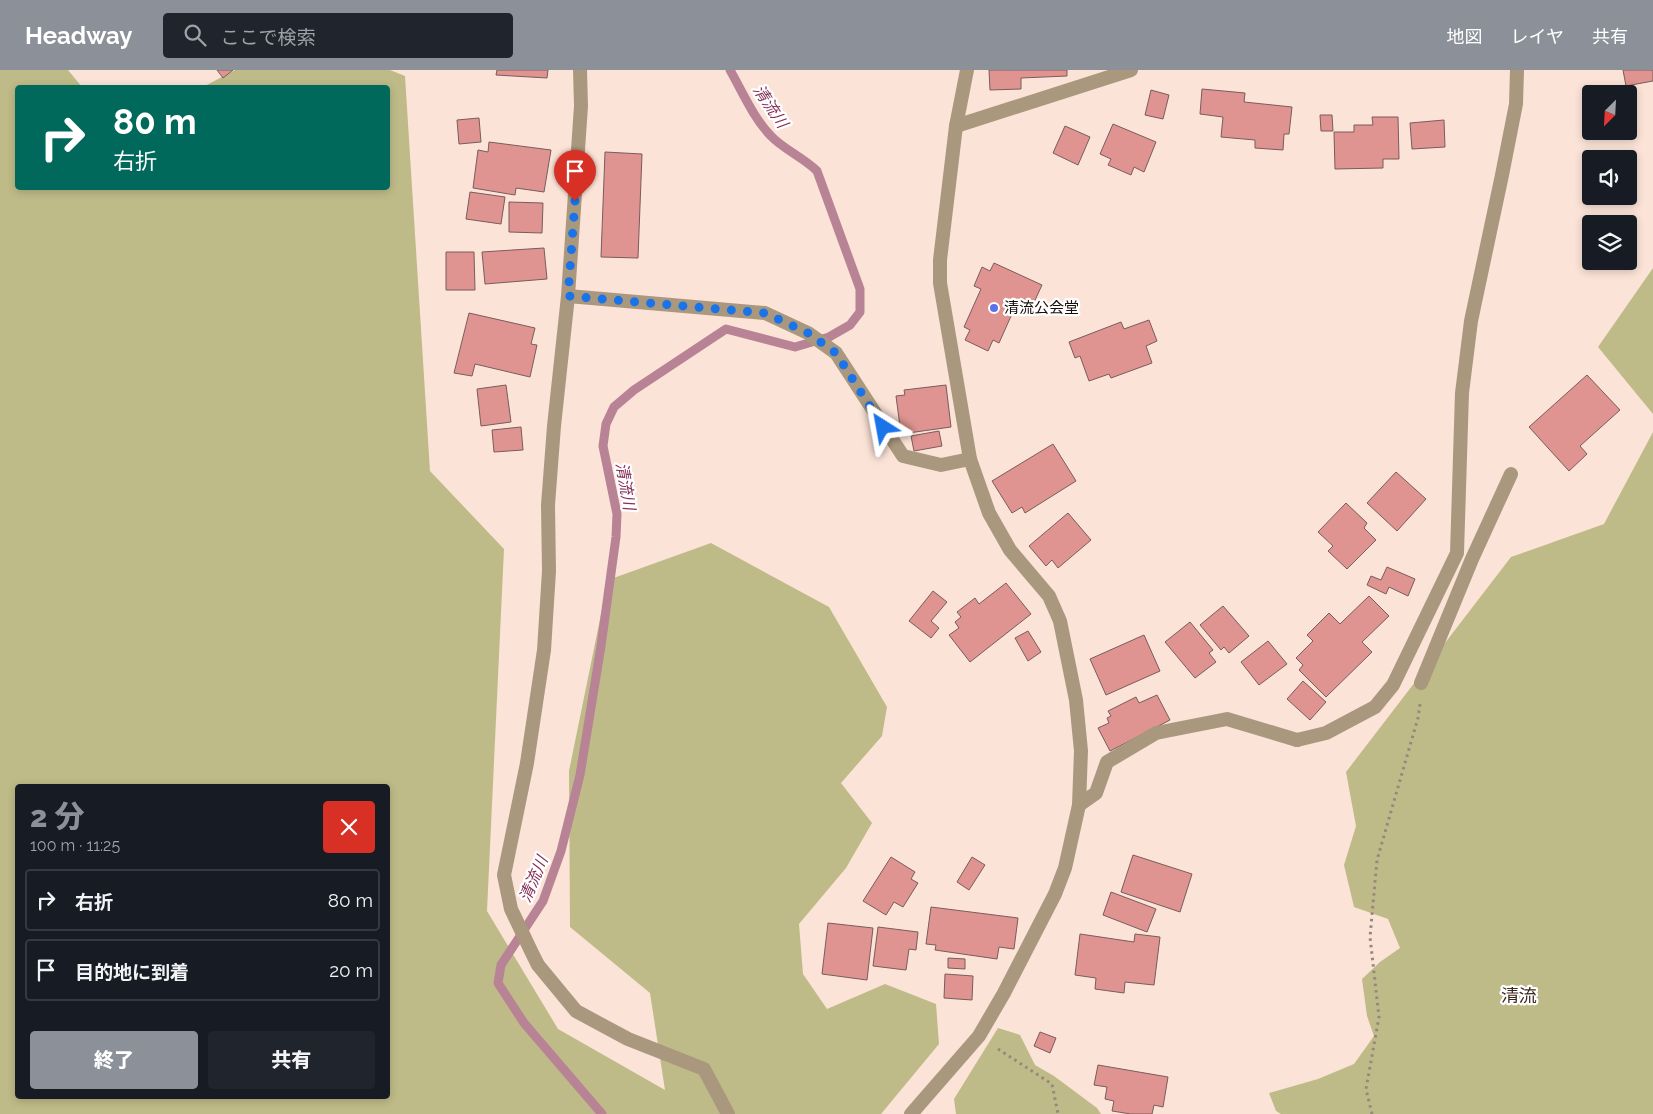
<!DOCTYPE html>
<html lang="ja">
<head>
<meta charset="utf-8">
<style>
  :root { --surface:#171b24; --page:#20242c; --text:#f1f3f6; --muted:#9ea1a6; --line:#363941; --accent:#8c9099 }
  body { margin:0; font-family:Raleway,"Noto Sans JP",sans-serif; background:var(--page); color:var(--text); height:100vh; display:flex; flex-direction:column; font-size:19px; white-space:nowrap }
  * { box-sizing:border-box; margin:0 }
  p { font-size:16px; color:var(--muted) }
  .icon { flex:none; width:28px; height:28px; fill:none; stroke:currentColor; stroke-width:2; stroke-linecap:round; stroke-linejoin:round }
  .map { position:relative; flex:1; overflow:hidden }
  .drawer { position:absolute; left:15px; top:714px; width:375px; height:315px; display:flex; flex-direction:column; background:var(--surface); border-radius:5px; box-shadow:0 2px 8px #0003 }
  .drawer>* { flex:none }
  .banner { position:absolute; left:15px; top:15px; width:375px; height:105px; border-radius:5px; box-shadow:0 2px 8px #0003; background:#00695c; color:#fff; overflow:hidden }
  .needle { width:32px; rotate:204deg }
  .tools { position:absolute; left:1582px; top:15px; display:grid; gap:10px }
  .tools a { display:grid; place-items:center; width:55px; height:55px; border-radius:5px; background:var(--surface); box-shadow:0 2px 8px #0003; font-size:25px }
  .pin { position:absolute; display:grid; place-items:center; width:42px; height:42px; color:#fff; margin:-51px -21px; border-radius:50% 50% 50% 0; rotate:-45deg; box-shadow:0 0 5px #0007 }
  .pin .icon { rotate:45deg }
  .me { position:absolute; width:55px; margin:-28px; rotate:326deg; stroke-linejoin:round; filter:drop-shadow(0 0 4px #0008) }
  .turn { display:flex; align-items:center; gap:18px; height:105px; padding:0 15px; font-size:22px }
  .turn .icon { width:65px; height:65px; stroke-width:2.5 }
  .turn b { display:block; font-size:35px; line-height:42px }
  .round { display:grid; place-items:center; flex:none; width:52px; height:52px; border-radius:5px; background:var(--page) }
  .summary { display:flex; align-items:center; justify-content:space-between; height:85px; padding:0 15px }
  h1 { font-size:30px; font-weight:800; line-height:38px; color:var(--accent) }
  .cta { display:flex; gap:10px; margin-top:auto; padding:10px 15px }
  .cta a { flex:1; height:58px; border-radius:5px; background:var(--accent); color:#fff; font-size:20px; font-weight:800; line-height:58px; text-align:center }
  .cta a+a { background:var(--page); color:var(--text) }
  ul { padding:0; list-style:none }
  li { display:flex; align-items:center; gap:15px; height:62px; margin:0 10px 8px; padding:0 5px; border:2px solid var(--line); border-radius:5px }
  li div { flex:1 }
  li b { display:block; font-size:19px }
  li em { font-style:normal }
  header { display:flex; align-items:center; gap:30px; box-sizing:border-box; height:70px; padding:0 25px; background:var(--accent); color:#fff }
  header strong { font-size:24px }
  nav { display:flex; gap:28px; margin-inline-start:auto; font-size:18px }
  .search { width:350px; height:45px; background:var(--page); display:flex; align-items:center; gap:12px; box-sizing:border-box; padding:0 18px; border-radius:5px; color:var(--muted); font-size:19px }
  .map>svg:first-child { display:block }
  .green { fill:#bfbb88; fill-rule:evenodd }
  .lines { fill:none; stroke-linecap:round; stroke-linejoin:round }
  .stream { stroke:#b98396; stroke-width:9 }
  .building { fill:#df9491; stroke:#795c5b }
  .path { stroke:#98867e; stroke-width:3; stroke-dasharray:2.5 4; stroke-linecap:butt }
  .service { stroke:#aa987e; stroke-width:14 }
  .minor { stroke:#aa987e; stroke-width:14 }
  .route { stroke:#1a73e8; stroke-width:9; stroke-dasharray:0 16.2 }
  .poi-dot { fill:#5c71e8; stroke:#fff; stroke-width:2 }
  .labels { text-anchor:middle; stroke-width:4.5; stroke-linejoin:round; paint-order:stroke }
  .poi-label { font-size:15px; fill:#170e09; stroke:#fff; text-anchor:start }
  .water-label { font-size:16px; font-style:italic; fill:#843057; stroke:#fff }
  .quarter-label { font-size:18px; fill:#3d271c; stroke:#fff }
</style>
</head>
<body>
<header>
<strong>Headway</strong>
<div class="search"><svg class="icon" aria-label="search" viewBox="0 0 24 24"><circle cx="10" cy="10" r="6"/><path d="M15 15l6 6"/></svg>ここで検索</div>
<nav><a>地図</a><a>レイヤ</a><a>共有</a></nav>
</header>
<div class="map">
<svg width="1653" height="1044" viewBox="0 0 1653 1044">
  <rect width="100%" height="100%" fill="#fbe3d7"/>
  <path class="green" d="M0,0H68L82,17L18,18V118H388V18L203,17L235,0H390L405,6L430,401L504,479L487,841L558,959L665,1020L650,923L570,857L569,701L608,510L711,473L829,537L887,637L882,666L841,713L872,753L846,798L799,854L803,904L827,939L885,914L936,934L939,974L881,1044H0ZM18,716H388V1026H18Z
    M1653,198V344L1598,277Z
    M1653,362V1044H1281L1276,1041L1269,1023L1318,1009L1354,994L1374,966L1367,946L1362,909L1380,892L1400,878L1388,849L1354,837L1344,795L1356,756L1346,702L1511,487L1604,454Z
    M998,958L1020,965L1035,995L1054,1006L1097,1038L1101,1044H956L954,1029Z"/>
  <g class="lines">
    <path class="stream" d="M602,1044L524,953L498,913L501,895L543,831L561,781L580,705L601,576L616,467L617,444L603,376L606,354L614,337L634,320L726,259L795,277L829,267L850,255L860,242V219L817,101C804,88 783,79 771,66C754,49 742,21 730,0"/>
  </g>
  <path class="building" d="M217,0H233L223,8Z
    M497,0H548L547,8L496,5Z
    M989,0H1067V6L1021,8V19L990,20Z
    M1623,0H1653V11L1626,16Z
    M1202,19L1245,23L1244,32L1292,37L1289,64H1284L1283,80L1255,78V70L1221,67L1223,47L1200,44Z
    M1151,20L1169,25L1163,49L1145,45Z
    M1320,45H1332L1333,61H1321Z
    M1372,47H1398L1399,89H1383V98L1335,99L1334,62H1354V55H1373Z
    M479,48L481,72L459,74L457,50Z
    M1444,50L1445,77L1412,79L1410,53Z
    M1113,54L1156,72L1144,102L1134,97L1131,105L1108,95L1111,89L1100,84Z
    M1065,56L1090,67L1078,95L1053,83Z
    M489,72L551,80L544,122L516,118L515,125L473,118L478,80L488,82Z
    M605,82L642,84L638,188L601,187Z
    M470,122L505,127L501,154L466,149Z
    M509,132L543,133L542,163L509,162Z
    M544,178L547,209L485,214L482,182Z
    M446,182H474L475,220H446Z
    M994,193L1042,215L1030,241L1016,235L999,273L993,270L988,281L965,270L970,260L964,257L981,219L974,216L982,197L990,201Z
    M469,243L535,258L531,274L537,275L530,307L475,294L472,306L454,303Z
    M1149,250L1157,271L1146,276L1152,293L1111,308L1109,304L1089,311L1080,286L1075,288L1069,272L1121,252L1124,259Z
    M1587,305L1620,340L1580,376L1587,384L1569,401L1529,357Z
    M506,315L511,352L481,356L477,319Z
    M946,315L951,357L901,364L896,326L905,325L904,320Z
    M521,357L523,380L494,382L492,360Z
    M939,361L942,376L914,381L911,366Z
    M1053,374L1076,411L1025,443L1022,437L1012,443L992,411Z
    M1396,402L1426,429L1397,461L1367,433Z
    M1346,433L1367,453L1364,458L1376,470L1347,499L1328,481L1333,476L1318,462Z
    M1068,443L1091,470L1058,498L1052,490L1046,496L1029,476Z
    M1387,497L1415,509L1408,526L1389,517L1386,524L1367,515L1371,506L1381,510Z
    M1006,513L1031,544L970,592L949,565L959,558L955,552L961,547L957,542L975,528L979,534Z
    M933,521L947,532L931,551L939,558L931,568L909,551Z
    M1369,526L1389,546L1362,572L1372,582L1326,627L1299,600L1303,595L1296,588L1313,571L1307,565L1329,543L1340,554Z
    M1223,536L1249,566L1229,583L1224,577L1221,580L1200,555Z
    M1190,552L1213,580L1209,583L1216,592L1195,608L1165,572Z
    M1028,561L1041,582L1028,591L1015,568Z
    M1144,565L1160,601L1106,625L1090,589Z
    M1268,571L1287,594L1259,615L1241,592Z
    M1303,611L1326,632L1310,650L1287,629Z
    M1157,625L1170,650L1110,681L1098,658L1109,653L1107,648L1111,646L1108,641L1136,627L1139,633Z
    M1133,785L1192,804L1180,842L1121,822Z
    M891,787L915,802L911,809L918,813L903,837L894,832L886,845L863,831Z
    M972,787L985,795L969,820L957,812Z
    M1111,822L1156,839L1147,862L1103,845Z
    M931,837L1018,848L1014,879L999,877L997,889L935,880L936,875L926,874Z
    M828,853L873,858L867,910L822,904Z
    M878,857L918,862L916,880L909,879L906,900L873,896Z
    M1080,864L1134,872L1135,864L1160,867L1154,915L1125,912L1124,923L1095,919L1096,908L1075,905Z
    M948,888L965,889V899L948,898Z
    M945,904L973,906L972,930L944,928Z
    M1040,962L1056,968L1050,983L1034,976Z
    M1098,995L1168,1007L1163,1037L1154,1035L1152,1044H1131L1112,1041L1114,1031L1105,1029L1107,1017L1094,1015Z"/>
  <g class="lines">
    <path class="path" d="M998,979L1052,1014L1058,1044
      M1372,1044L1366,1019L1379,947L1370,867L1377,790L1418,648L1420,634"/>
    <path class="service" d="M956,56L1131,0
      M568,226L765,243L808,263L836,283L903,386L941,395L970,389
      M1421,613L1472,489L1511,404
      M1079,735L1096,723L1107,692L1156,663L1227,649L1297,670"/>
    <path class="minor" d="M580,0L581,36L568,226L554,356L548,435L549,501L544,580L527,693L504,805L511,839L532,883L538,895L576,941L628,969L704,999L728,1044
      M1297,670L1326,663L1375,637L1393,615L1457,483L1462,323L1471,251L1502,105L1516,34L1517,0
      M911,1044L979,966L1004,923L1055,824L1065,798L1079,735L1081,681L1076,630L1060,551L1049,526L1010,480L989,443L970,389L940,213V190L956,56L967,0"/>
  </g>
  <g class="lines">
    <path class="route" d="M575,131L568,226L765,243L808,263L836,283L883,357"/>
  </g>
  <circle class="poi-dot" cx="994" cy="238" r="5"/>
  <g class="labels">
    <g class="poi-label">
      <text x="1004" y="243">清流公会堂</text>
    </g>
    <g class="water-label">
      <text transform="translate(771 36) rotate(56)" y="6">清流川</text>
      <text transform="translate(626 416) rotate(80)" y="6">清流川</text>
      <text transform="translate(533 809) rotate(-67)" y="6">清流川</text>
    </g>
    <g class="quarter-label">
      <text x="1519" y="932">清流</text>
    </g>
  </g>
</svg>
<div class="tools">
<a><svg class="needle" viewBox="-14 -14 28 28"><path d="M0-13l5 13h-10z" fill="#e53935"/><path d="M0 13l5-13h-10z" fill="#9ea1a6"/></svg></a>
<a><svg class="icon" aria-label="sound" viewBox="0 0 24 24"><path d="M4 9h4l5-4v14l-5-4H4zM17 9q2 3 0 6"/></svg></a>
<a><svg class="icon" aria-label="layers" viewBox="0 0 24 24"><path d="M12 4l9 5-9 5-9-5zM3 14l9 5 9-5"/></svg></a>
</div>
<div class="pin" style="left:575px;top:131px;background:#d93025"><svg class="icon" aria-label="arrive" viewBox="0 0 24 24"><path d="M6 21V4h12l-3 4 3 4H6"/></svg></div>
<svg class="me" style="left:883px;top:357px" viewBox="-20 -20 40 40"><path d="M0-17L14 15 0 8-14 15z" fill="#1a73e8" stroke="#fff" stroke-width="4"/></svg>
<div class="banner">
<div class="turn"><svg class="icon" aria-label="right" viewBox="0 0 24 24"><path d="M7 20v-9h11M14 6l5 5-5 5"/></svg><div><b>80 m</b>右折</div></div>
</div>
<section class="drawer">
<div class="summary"><div><h1>2 分</h1><p>100 m · 11:25</p></div><a class="round" style="background:#d93025;color:#fff"><svg class="icon" aria-label="close" viewBox="0 0 24 24"><path d="M6 6l12 12M18 6L6 18"/></svg></a></div>
<ul>
<li><svg class="icon" aria-label="right" viewBox="0 0 24 24"><path d="M7 20v-9h11M14 6l5 5-5 5"/></svg><div><b>右折</b></div><em>80 m</em></li>
<li><svg class="icon" aria-label="arrive" viewBox="0 0 24 24"><path d="M6 21V4h12l-3 4 3 4H6"/></svg><div><b>目的地に到着</b></div><em>20 m</em></li>
</ul>
<div class="cta"><a>終了</a><a>共有</a></div>
</section>
</div>
</body>
</html>
